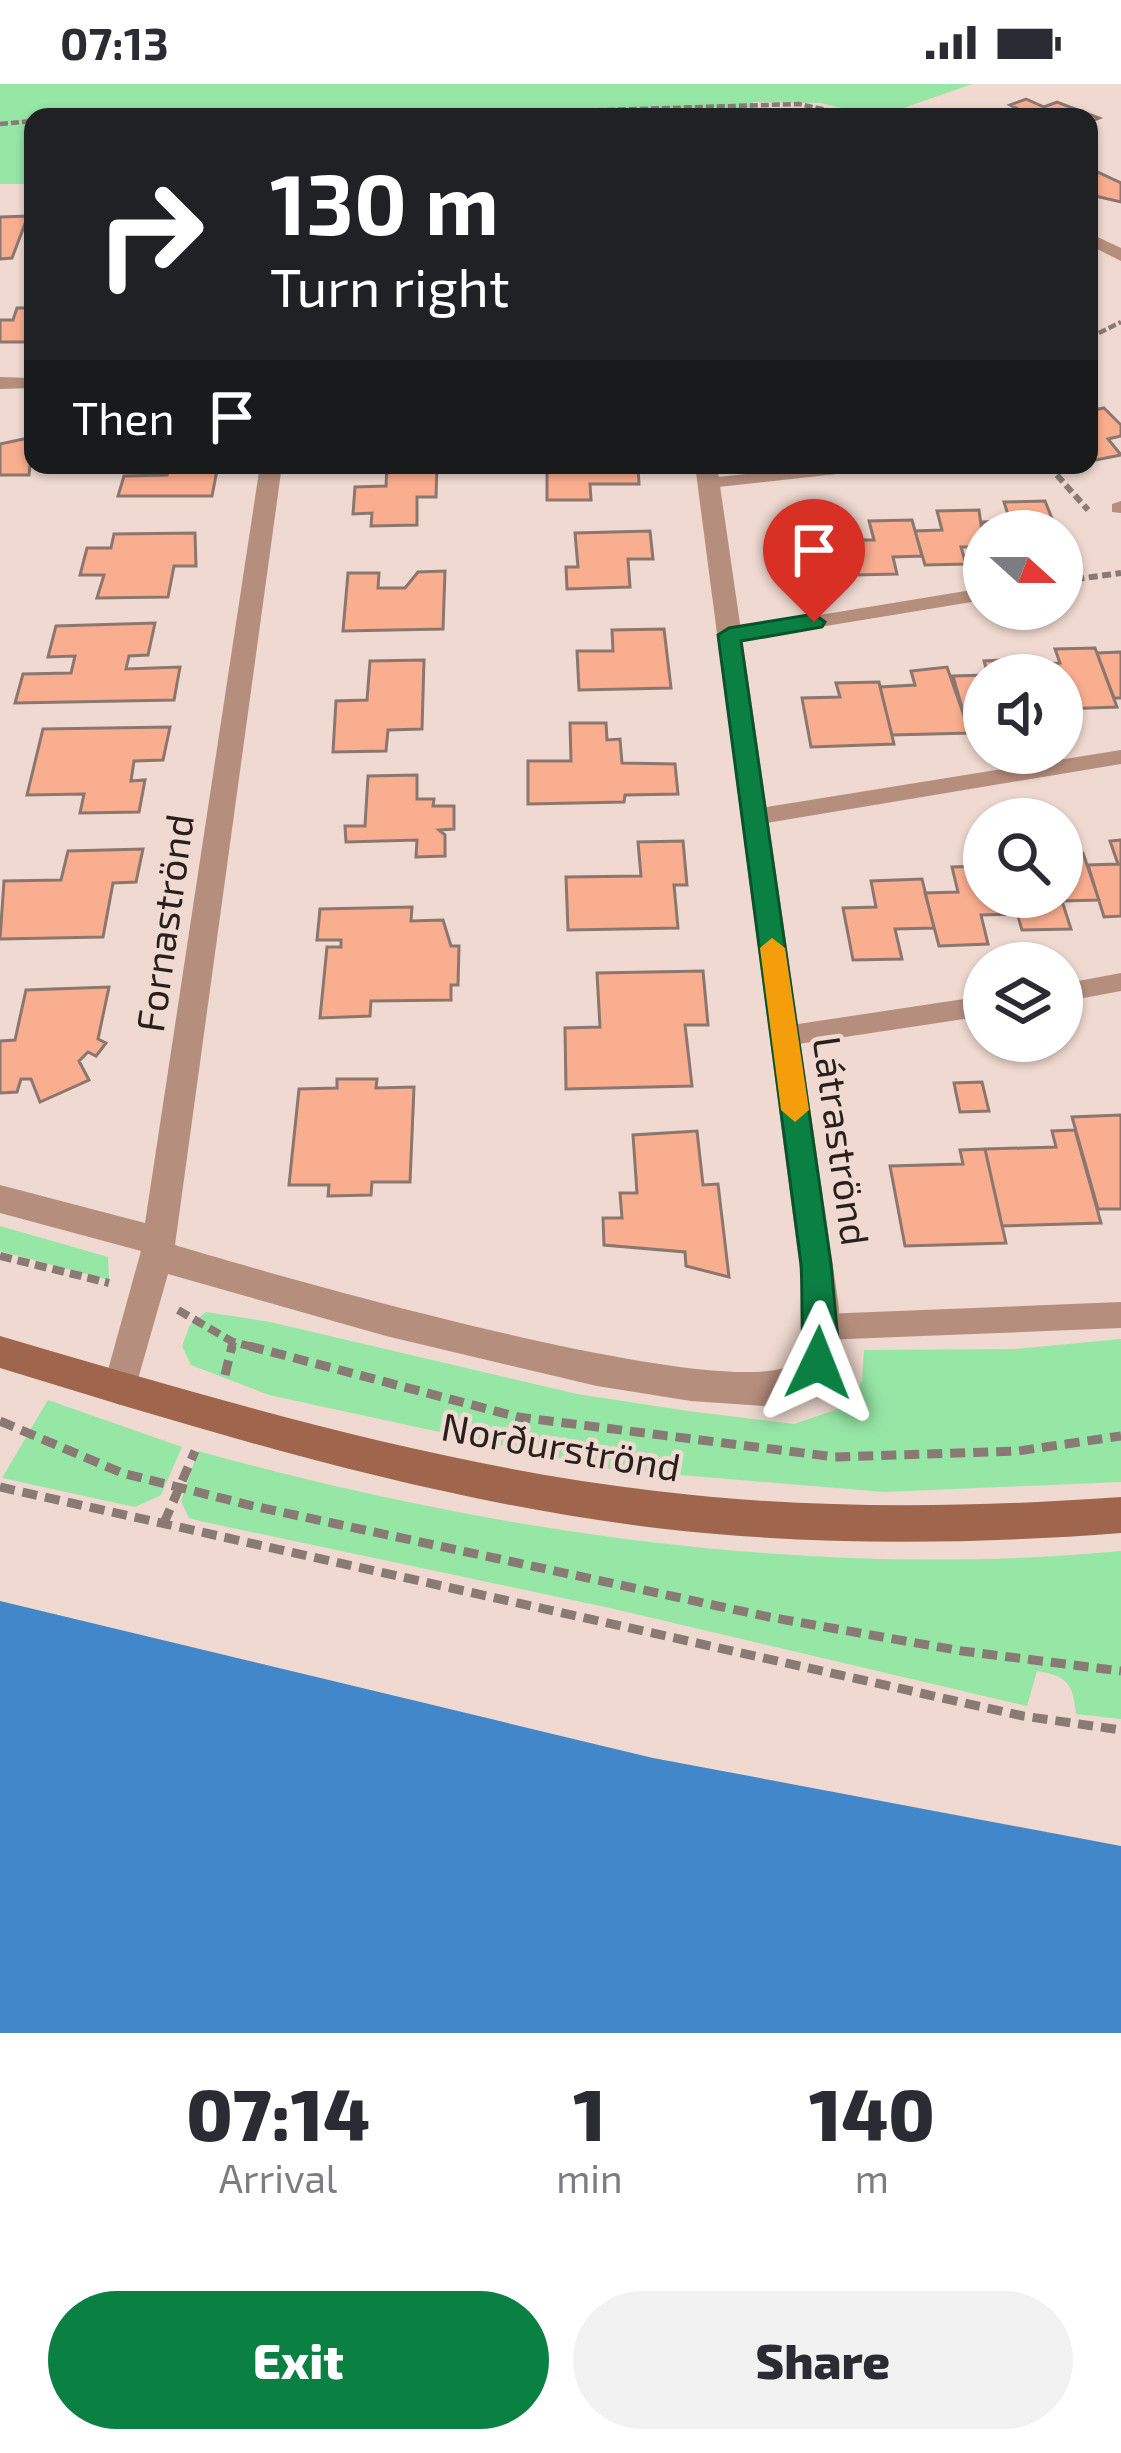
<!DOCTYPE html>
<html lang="en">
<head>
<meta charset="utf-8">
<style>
  :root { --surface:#fff; --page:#f2f2f3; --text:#2b2b33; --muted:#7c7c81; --accent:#0b8043 }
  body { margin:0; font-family:"Exo 2",sans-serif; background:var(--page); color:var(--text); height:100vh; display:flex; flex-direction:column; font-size:45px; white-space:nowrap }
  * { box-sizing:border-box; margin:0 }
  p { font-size:39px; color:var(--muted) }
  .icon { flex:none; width:66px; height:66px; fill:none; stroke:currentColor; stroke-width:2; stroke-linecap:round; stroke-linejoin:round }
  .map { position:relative; height:1949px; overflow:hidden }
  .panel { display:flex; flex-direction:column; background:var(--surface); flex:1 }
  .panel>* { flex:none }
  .banner { position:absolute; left:24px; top:24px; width:1074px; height:366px; border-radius:24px; box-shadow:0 3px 9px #0004; background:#202124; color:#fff; overflow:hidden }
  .needle { width:78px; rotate:111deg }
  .buttons { position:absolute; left:963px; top:426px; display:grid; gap:24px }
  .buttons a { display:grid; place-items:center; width:120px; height:120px; border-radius:50%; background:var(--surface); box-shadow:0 3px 9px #0004; font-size:60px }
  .pin { position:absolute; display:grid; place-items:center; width:102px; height:102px; color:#fff; margin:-123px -51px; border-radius:50% 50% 50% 0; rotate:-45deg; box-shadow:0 0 12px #0007 }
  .pin .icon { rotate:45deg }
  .me { position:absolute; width:132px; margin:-66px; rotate:2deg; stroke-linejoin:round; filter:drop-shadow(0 0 9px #0008) }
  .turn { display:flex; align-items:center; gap:42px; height:252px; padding:0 48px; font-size:54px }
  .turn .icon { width:156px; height:156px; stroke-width:2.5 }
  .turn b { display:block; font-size:84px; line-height:102px }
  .then { display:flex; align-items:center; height:114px; padding:0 48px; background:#0003; gap:24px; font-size:45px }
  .eta { display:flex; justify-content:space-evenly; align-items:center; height:204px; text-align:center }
  .eta b { font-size:72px; font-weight:800; line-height:84px }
  .primary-button { display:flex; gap:24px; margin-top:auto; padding:24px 48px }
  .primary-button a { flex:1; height:138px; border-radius:72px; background:var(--accent); color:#fff; font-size:48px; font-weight:800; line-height:138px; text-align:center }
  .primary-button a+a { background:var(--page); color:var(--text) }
  .status { display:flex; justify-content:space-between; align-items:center; height:84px; padding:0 60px; background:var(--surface); direction:ltr }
  .status svg { height:33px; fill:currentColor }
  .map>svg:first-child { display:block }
  .green { fill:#96e6a6 }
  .water { fill:#4287ca }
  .building { fill:#faae90; stroke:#8b776f; stroke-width:3 }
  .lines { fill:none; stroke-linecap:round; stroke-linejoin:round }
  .path-far3 { stroke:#897a74; stroke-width:4.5; stroke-dasharray:8 3; stroke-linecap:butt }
  .path-far2 { stroke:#897a74; stroke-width:6; stroke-dasharray:9 4.5; stroke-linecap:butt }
  .path-far1 { stroke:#897a74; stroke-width:8; stroke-dasharray:12 6; stroke-linecap:butt }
  .path { stroke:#897a74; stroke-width:9; stroke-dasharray:15 8; stroke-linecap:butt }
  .lane { fill:#b68e7d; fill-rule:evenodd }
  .street { fill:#b68e7d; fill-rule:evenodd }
  .secondary { fill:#a0664d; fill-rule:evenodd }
  .route { fill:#0b8043; stroke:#07532c; stroke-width:3 }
  .slow { fill:#f59e0b }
  .labels { text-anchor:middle; stroke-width:9; stroke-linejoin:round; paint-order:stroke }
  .street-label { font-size:39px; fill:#28201d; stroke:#efd9d0 }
</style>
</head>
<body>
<div class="status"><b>07:13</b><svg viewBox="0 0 49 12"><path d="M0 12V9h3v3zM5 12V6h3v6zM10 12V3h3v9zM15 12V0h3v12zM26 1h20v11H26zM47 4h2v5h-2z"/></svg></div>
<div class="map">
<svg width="1121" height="1949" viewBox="0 0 1121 1949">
  <rect width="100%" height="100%" fill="#efd9d0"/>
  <path class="green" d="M0,0H972L878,33L821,19L753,18L758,33H33V100H0Z
    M0,1142L108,1173L109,1196L0,1167Z
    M206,1228L270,1238L577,1310L688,1327L794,1340L847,1322L862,1297L864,1266L1015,1265L1121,1255V1398L884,1408L610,1385L269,1311L191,1281L182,1262L190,1241Z
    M48,1316L182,1363L161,1411L135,1423L2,1394Z
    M198,1367C492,1449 816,1496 1121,1467V1635L1076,1630C1073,1600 1068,1592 1037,1587L1027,1622L610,1524L200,1437L189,1434L181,1417Z"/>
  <path class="water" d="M0,1517L653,1674L1121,1762V1949H0Z"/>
  <path class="building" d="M1026,15L1044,23L1057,18L1099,34L1089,38V33H1034L1010,21Z
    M1089,84L1121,99V118L1091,111Z
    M28,132L12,174L0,175V133Z
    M17,224H33V258H0V236H13Z
    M1104,324L1121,341V352L1108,355L1121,371L1091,377L1089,327Z
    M33,353L29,391H0V360Z
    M170,381H218L212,412H118L124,392L167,391Z
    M387,381H437L436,413H417V441L371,442L372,429L353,430L355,403L386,402Z
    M547,381H642V384H638L639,400H590L591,416H547Z
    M1045,417L1057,447H986L983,438L1010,437L1004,418Z
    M979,426L984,463H961L966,480L925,481L915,447L942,446L937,427Z
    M912,436L922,472L893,473L897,490L855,491L846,456H874L869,437Z
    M844,445L853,482H822L826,500L783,501L776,466L805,465L801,446Z
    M650,447L653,475H628L630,503L567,505L566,483H578L575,449Z
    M195,449L196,482H174L168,513L97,514L104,491H80L87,464H111L114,450Z
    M445,487L443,545L343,547L348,489H379L378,504H405L418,488Z
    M155,539L148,571L129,572L126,585L180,583L174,616L15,619L23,590L71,589L75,572L48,573L56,542Z
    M664,545L671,604L579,606L577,567H613L612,546Z
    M1095,564L1117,623L1062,625V591H1030L1026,581L1060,579L1055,565Z
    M1121,568V614H1114L1097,569Z
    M1024,575L1030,591H984V637L966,638L953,592L988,591L984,577Z
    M424,576L422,645L388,646L386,667L333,668L336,617L367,616L370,577Z
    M947,583L970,649L892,651L880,603L915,601L911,587Z
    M879,598L894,660L811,663L802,614L840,613L836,599Z
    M570,639H606L607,656L620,655L622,679L675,680L678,710L625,711L624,718L528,720V677H571Z
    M170,643L163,676L134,677L131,697L145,696L139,728L80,729L84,710L27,711L43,645Z
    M417,691V715H434L433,722H454V745L439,746L445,751V772L416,773L417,756L346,758L345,742H365L368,692Z
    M1121,756V832L1104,833L1088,781L1118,780L1110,757Z
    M683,757L687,801H674L678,844L568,846L566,793L641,792L638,758Z
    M143,765L136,798L113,799L103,853L0,855L4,797L61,796L68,767Z
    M1062,769H1083L1099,816L1062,817L1071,845L1022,846L1012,813H1062Z
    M984,782V813H1012L1017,830L981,831L988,860L939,862L925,809L958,808L952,783Z
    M922,795L934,844L895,845L902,875L853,876L843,824L876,823L871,797Z
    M412,823L411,837L443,836L451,862H459L458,901H451V916L371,917L370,932L320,934L327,863H341V856H317L320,825Z
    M703,887L708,941H685L692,1002L566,1005L565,944L600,943L597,889Z
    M109,903L98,955L106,959L96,972L88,968L79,977L89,996L40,1018L31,995H21L17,1008L0,1009V957L15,956L26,906Z
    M337,995H377L376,1004L414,1003L410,1098H372L371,1111L328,1112L329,1101H289L299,1005L337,1004Z
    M982,998L989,1027L960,1028L954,999Z
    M1121,1031V1125H1098L1072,1033Z
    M1075,1046L1101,1139L1002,1142L985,1065L1056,1063L1052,1047Z
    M697,1047L703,1101L718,1100L729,1193L686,1182L685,1168L604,1161L603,1134H622L620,1109H637L633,1051Z
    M985,1065L1006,1159L905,1162L890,1082L963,1080L960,1066Z"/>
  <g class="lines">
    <path class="path-far3" d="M376,33L799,20L859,33
      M0,40L33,37
      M1089,254L1121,238"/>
    <path class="path-far2" d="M1048,381L1088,426
      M1062,497L1121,489"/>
    <path class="path-far1" d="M0,1172L109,1199
      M178,1226L233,1258L261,1265
      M231,1265L233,1258"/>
    <path class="path" d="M249,1262L518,1333L835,1373L1018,1367L1121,1352
      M225,1291L232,1262
      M0,1337L122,1389L253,1422L769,1533L962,1567L1121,1587
      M0,1403L1023,1632L1121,1646
      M164,1439L195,1367"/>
    <path class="lane" d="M826,381H882L873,386L709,404L700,399L709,394Z
      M1121,417V429L1112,428V420Z
      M984,504V516L729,558L719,552L729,546Z
      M1121,666V680L754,741L743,733L754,725Z
      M1121,889V907L1062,918V900Z
      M984,912V932L785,962L777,959L773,952L777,945L785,942Z
      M1121,1218V1244L822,1256L812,1252L808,1243L812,1234L822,1230Z"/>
    <path class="street" d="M1089,149L1121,164V177L1089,161Z
      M0,293L33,294V304L0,305Z
      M260,381H282L175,1161C261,1187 743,1328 798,1277C810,1266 806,1239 805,1224L695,381H717L839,1224L837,1270L818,1306L764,1322L691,1317L597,1302L386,1252L168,1190L132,1316L120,1321L108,1316L103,1304L141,1167L0,1129V1101L145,1139Z"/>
    <path class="secondary" d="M0,1252C215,1315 433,1381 656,1407C811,1426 966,1424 1121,1413V1449C966,1461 811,1462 656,1444C432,1417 215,1350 0,1284Z"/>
  </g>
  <path class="route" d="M814,530L825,538L822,543L741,557L831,1180L838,1256L829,1290L818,1294L807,1290C800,1275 803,1203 801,1180L718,551L729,544Z"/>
  <path class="slow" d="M772,854L785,864L809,1026L795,1038L781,1026L760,864Z"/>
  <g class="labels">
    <g class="street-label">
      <text transform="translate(165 839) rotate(-82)" y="14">Fornaströnd</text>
      <text transform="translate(841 1057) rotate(82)" y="14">Látraströnd</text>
      <text transform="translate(561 1363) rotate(10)" y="14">Norðurströnd</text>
    </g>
  </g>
</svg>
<div class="buttons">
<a><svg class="needle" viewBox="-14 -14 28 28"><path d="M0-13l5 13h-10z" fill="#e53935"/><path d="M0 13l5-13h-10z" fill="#7c7c81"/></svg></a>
<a><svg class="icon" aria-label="sound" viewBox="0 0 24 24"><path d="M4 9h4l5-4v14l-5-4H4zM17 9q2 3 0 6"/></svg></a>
<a><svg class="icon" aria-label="search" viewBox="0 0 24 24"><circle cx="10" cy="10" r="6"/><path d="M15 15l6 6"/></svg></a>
<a><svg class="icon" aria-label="layers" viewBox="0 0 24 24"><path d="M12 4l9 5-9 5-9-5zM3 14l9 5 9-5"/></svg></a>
</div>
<div class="pin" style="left:814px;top:538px;background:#d93025"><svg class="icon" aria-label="arrive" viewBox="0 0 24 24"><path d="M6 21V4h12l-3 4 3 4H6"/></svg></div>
<svg class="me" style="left:818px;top:1279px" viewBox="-20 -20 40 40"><path d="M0-17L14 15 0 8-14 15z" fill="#0b8043" stroke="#fff" stroke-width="4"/></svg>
<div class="banner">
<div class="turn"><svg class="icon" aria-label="right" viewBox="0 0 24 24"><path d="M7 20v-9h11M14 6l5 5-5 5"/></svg><div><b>130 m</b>Turn right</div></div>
<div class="then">Then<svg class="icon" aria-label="arrive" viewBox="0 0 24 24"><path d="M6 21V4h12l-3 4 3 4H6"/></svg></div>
</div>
</div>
<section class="panel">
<div class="eta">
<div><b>07:14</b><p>Arrival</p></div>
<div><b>1</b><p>min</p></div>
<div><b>140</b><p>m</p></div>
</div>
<div class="primary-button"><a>Exit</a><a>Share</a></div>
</section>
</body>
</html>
